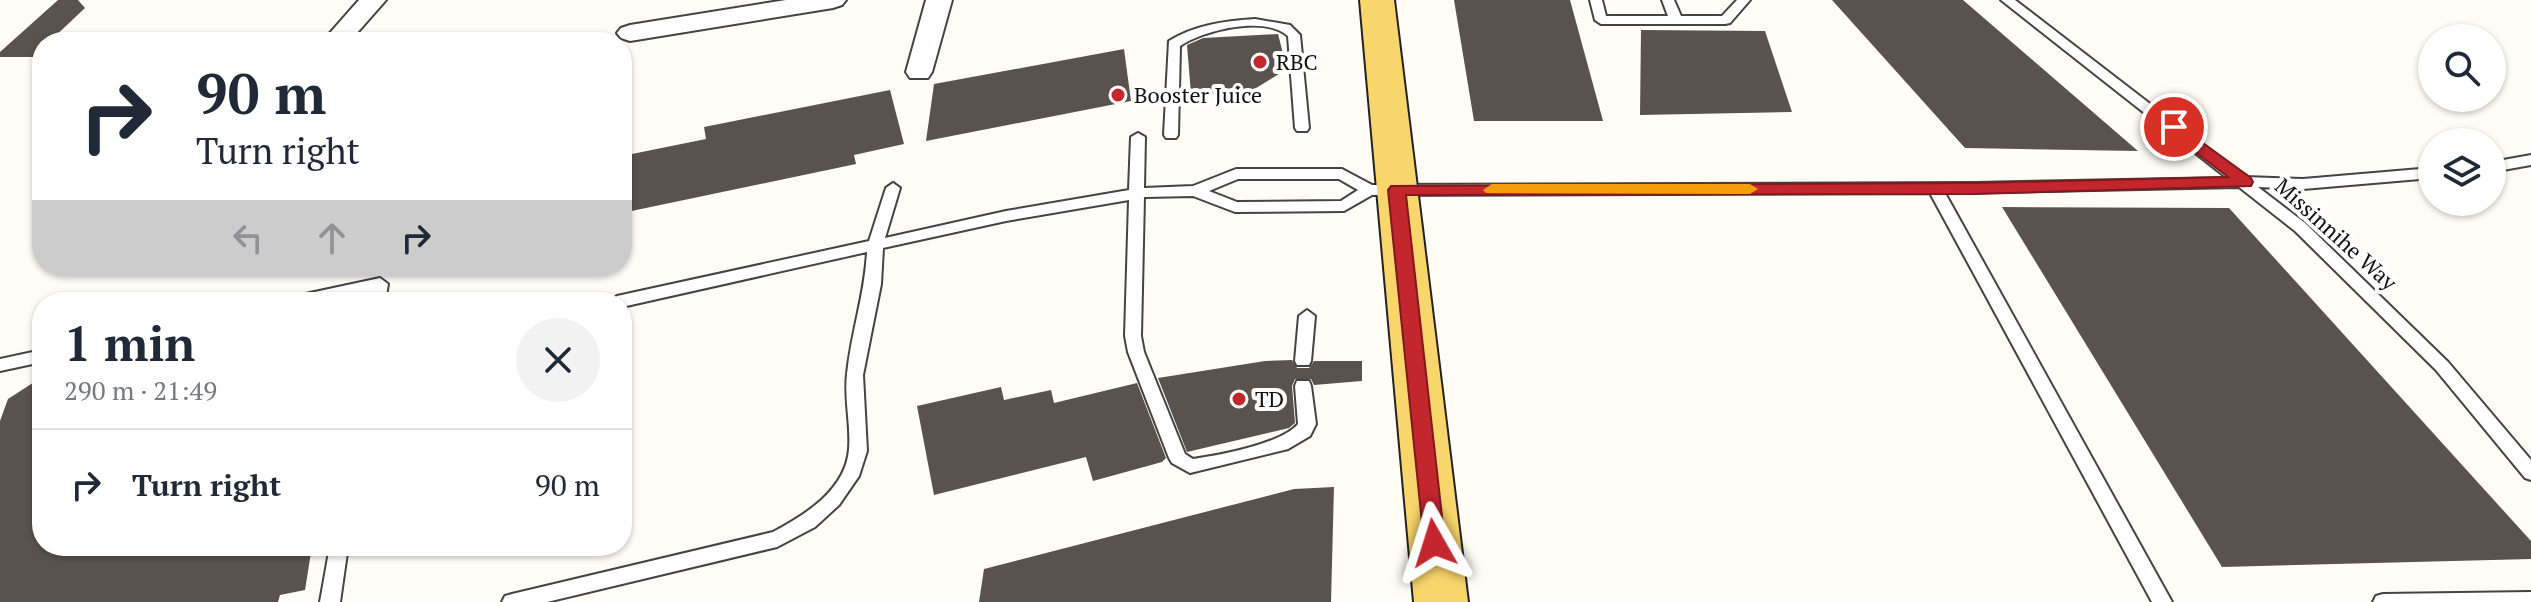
<!DOCTYPE html>
<html lang="en">
<head>
<meta charset="utf-8">
<style>
  :root { --surface:#fff; --page:#f2f2f3; --text:#1f2937; --muted:#747a83; --line:#e0e1e3 }
  body { margin:0; font-family:"PT Serif",serif; background:var(--page); color:var(--text); height:100vh; display:flex; flex-direction:column; font-size:30px; white-space:nowrap }
  * { box-sizing:border-box; margin:0 }
  p { font-size:26px; color:var(--muted) }
  .icon { flex:none; width:44px; height:44px; fill:none; stroke:currentColor; stroke-width:2; stroke-linecap:round; stroke-linejoin:round }
  .map { position:relative; flex:1; overflow:hidden }
  .details { position:absolute; left:32px; top:292px; width:600px; height:264px; display:flex; flex-direction:column; background:var(--surface); border-radius:32px; box-shadow:0 2px 6px #0004 }
  .details>* { flex:none }
  .guide { position:absolute; left:32px; top:32px; width:600px; height:244px; border-radius:32px; box-shadow:0 2px 6px #0004; background:#fff; color:var(--text); overflow:hidden }
  .fabs { position:absolute; left:2418px; top:24px; display:grid; gap:16px }
  .fabs a { display:grid; place-items:center; width:88px; height:88px; border-radius:50%; background:var(--surface); box-shadow:0 2px 6px #0004; font-size:40px }
  .pin { position:absolute; display:grid; place-items:center; width:68px; height:68px; color:#fff; margin:-34px; border:4px solid #fff; border-radius:50%; box-shadow:0 2px 8px #0007 }
  .me { position:absolute; width:88px; margin:-44px; rotate:354deg; stroke-linejoin:round; filter:drop-shadow(0 0 6px #0008) }
  .turn { display:flex; align-items:center; gap:28px; height:168px; padding:0 32px; font-size:36px }
  .turn .icon { width:104px; height:104px; stroke-width:2.5 }
  .turn b { display:block; font-size:56px; line-height:68px }
  .lanes { display:flex; align-items:center; height:76px; padding:0 32px; background:#0003; justify-content:center; gap:40px; direction:ltr }
  .lanes .off { opacity:.35 }
  .round { display:grid; place-items:center; flex:none; width:84px; height:84px; border-radius:42px; background:var(--page) }
  .headline { display:flex; align-items:center; justify-content:space-between; height:136px; padding:0 32px }
  h1 { font-size:48px; font-weight:600; line-height:60px }
  ul { padding:0; list-style:none }
  li { display:flex; align-items:center; gap:24px; height:112px; padding:0 32px; border-top:2px solid var(--line) }
  li div { flex:1 }
  li b { display:block; font-size:30px }
  li em { font-style:normal }
  .map>svg:first-child { display:block }
  .building { fill:#5a524d }
  .lines { fill:none; stroke-linecap:round; stroke-linejoin:round }
  .lane-casing { stroke:#444; stroke-width:4 }
  .street-casing { stroke:#444; stroke-width:4 }
  .primary-casing { stroke:#222; stroke-width:4 }
  .lane { fill:#fff; fill-rule:evenodd }
  .street { fill:#fff; fill-rule:evenodd }
  .primary { fill:#f9d66b; fill-rule:evenodd }
  .route { fill:#c4262e; stroke:#7f191e; stroke-width:2 }
  .slow { fill:#f59e0b }
  .poi-dot { fill:#c4262e; stroke:#fff; stroke-width:3 }
  .labels { text-anchor:middle; stroke-width:8; stroke-linejoin:round; paint-order:stroke }
  .poi-label { font-size:22px; fill:#111; stroke:#fff; text-anchor:start }
  .street-label { font-size:22px; fill:#111; stroke:#fff }
</style>
</head>
<body>
<div class="map">
<svg width="2531" height="602" viewBox="0 0 2531 602">
  <rect width="100%" height="100%" fill="#fffdf5"/>
  <path class="building" d="M58,0H78L85,8L49,42H42V49L33,57H0V52Z
    M1454,0H1570L1603,121H1474Z
    M1832,0H1963L2138,151L1965,148Z
    M1641,30L1765,31L1792,112L1640,115Z
    M1278,34L1287,69L1248,93L1191,94L1187,45L1203,38Z
    M1124,49L1131,101L926,141L934,84Z
    M890,90L904,144L854,155L856,164L622,213V156L706,139L704,127Z
    M2002,207L2229,208L2531,541V559L2222,567Z
    M1292,360L1297,368H1309L1314,361H1362V381L1314,385L1311,379H1295L1292,386L1295,423L1289,428L1187,452L1158,378L1265,361Z
    M42,377V546H312L305,590L280,595L278,602H0V421L8,399Z
    M1137,383L1166,458L1162,462L1093,481L1086,457L934,495L917,406L1001,387L1004,400L1051,390L1054,403Z
    M1334,487L1331,602H979L984,569L1294,489Z"/>
  <g class="lines">
    <defs>
      <path id="lane" d="M1590,0H1602L1606,16H1668L1662,0H1674L1681,16H1722L1737,0H1750L1730,23L1725,24H1601L1595,20Z
        M2001,0H2015L2245,177L2303,179L2432,168V178L2303,189L2258,187L2305,223L2448,362L2531,460V480L2525,478L2436,370L2295,231L2239,187L1945,193L2172,602H2152L1930,193L1372,195L1344,211L1235,212L1193,196L1146,197H1144L1141,336L1144,352L1185,454L1193,459C1220,455 1281,444 1298,424L1295,386L1297,381H1309L1311,386L1316,424L1310,436L1288,449L1190,473L1172,463L1169,458L1128,352L1125,336L1129,200L1006,221L883,248L881,284L863,375L867,451L859,476L839,505L815,527L777,547L547,602H502L505,596L512,594L773,532C805,515 846,490 849,449C851,424 844,399 847,374C851,333 865,294 867,252L622,307V302H609L617,296L869,241L886,188L893,183L900,188L885,238L1006,211L1129,190L1131,137L1138,133L1145,137L1144,188L1193,186L1236,169H1342L1372,185L1975,183L2227,178ZM1238,179H1339L1358,190L1341,201L1237,202L1209,191Z
        M1255,19L1290,25L1300,35L1309,128L1307,131H1297L1295,128L1288,36C1264,15 1204,30 1180,46L1178,135L1176,138H1166L1164,135L1169,41C1195,25 1225,21 1255,19Z
        M2531,155V165L2492,172V162Z
        M380,278L388,284L385,302H369L371,292L322,302H288L296,296Z
        M1307,310L1315,316L1311,361L1309,365H1297L1295,361L1299,316Z
        M42,350V362L0,371V359Z
        M330,546H348L340,602H320Z
        M2531,592V602H2373L2376,596L2383,594Z"/>
      <path id="street" d="M359,0H386L349,42H322Z
        M786,0H846L842,5L833,8L630,41L621,38L617,33L621,28L630,25Z
        M926,0H952L932,72L928,78H910L906,72Z"/>
      <path id="primary" d="M1360,0H1394L1468,602H1414Z"/>
    </defs>
    <use href="#lane" class="lane-casing"/>
    <use href="#street" class="street-casing"/>
    <use href="#primary" class="primary-casing"/>
    <use href="#lane" class="lane"/>
    <use href="#street" class="street"/>
    <use href="#primary" class="primary"/>
  </g>
  <path class="route" d="M2174,122L2251,178L2253,182L2251,186L1975,194L1406,195L1445,543L1442,549L1434,552L1427,549L1424,543L1388,190L1391,186L1975,183L2228,177L2168,131V124Z"/>
  <path class="slow" d="M1492,184H1750L1758,189L1750,194L1486,193L1483,190Z"/>
  <g class="poi-dot">
    <circle cx="1260" cy="62" r="8"/>
    <circle cx="1118" cy="95" r="8"/>
    <circle cx="1239" cy="399" r="8"/>
  </g>
  <g class="labels">
    <g class="poi-label">
      <text x="1276" y="70">RBC</text>
      <text x="1134" y="103">Booster Juice</text>
      <text x="1255" y="407">TD</text>
    </g>
    <g class="street-label">
      <text transform="translate(2336 234) rotate(42)" y="8">Missinnihe Way</text>
    </g>
  </g>
</svg>
<div class="fabs">
<a><svg class="icon" aria-label="search" viewBox="0 0 24 24"><circle cx="10" cy="10" r="6"/><path d="M15 15l6 6"/></svg></a>
<a><svg class="icon" aria-label="layers" viewBox="0 0 24 24"><path d="M12 4l9 5-9 5-9-5zM3 14l9 5 9-5"/></svg></a>
</div>
<div class="pin" style="left:2174px;top:127px;background:#d93025"><svg class="icon" aria-label="arrive" viewBox="0 0 24 24"><path d="M6 21V4h12l-3 4 3 4H6"/></svg></div>
<svg class="me" style="left:1434px;top:543px" viewBox="-20 -20 40 40"><path d="M0-17L14 15 0 8-14 15z" fill="#c4262e" stroke="#fff" stroke-width="4"/></svg>
<div class="guide">
<div class="turn"><svg class="icon" aria-label="right" viewBox="0 0 24 24"><path d="M7 20v-9h11M14 6l5 5-5 5"/></svg><div><b>90 m</b>Turn right</div></div>
<div class="lanes"><svg class="icon off" aria-label="left" viewBox="0 0 24 24"><path d="M17 20v-9H6M10 6l-5 5 5 5"/></svg><svg class="icon off" aria-label="ahead" viewBox="0 0 24 24"><path d="M12 20V5M6 11l6-6 6 6"/></svg><svg class="icon" aria-label="right" viewBox="0 0 24 24"><path d="M7 20v-9h11M14 6l5 5-5 5"/></svg></div>
</div>
<section class="details">
<div class="headline"><div><h1>1 min</h1><p>290 m · 21:49</p></div><a class="round"><svg class="icon" aria-label="close" viewBox="0 0 24 24"><path d="M6 6l12 12M18 6L6 18"/></svg></a></div>
<ul>
<li><svg class="icon" aria-label="right" viewBox="0 0 24 24"><path d="M7 20v-9h11M14 6l5 5-5 5"/></svg><div><b>Turn right</b></div><em>90 m</em></li>
</ul>
</section>
</div>
</body>
</html>
